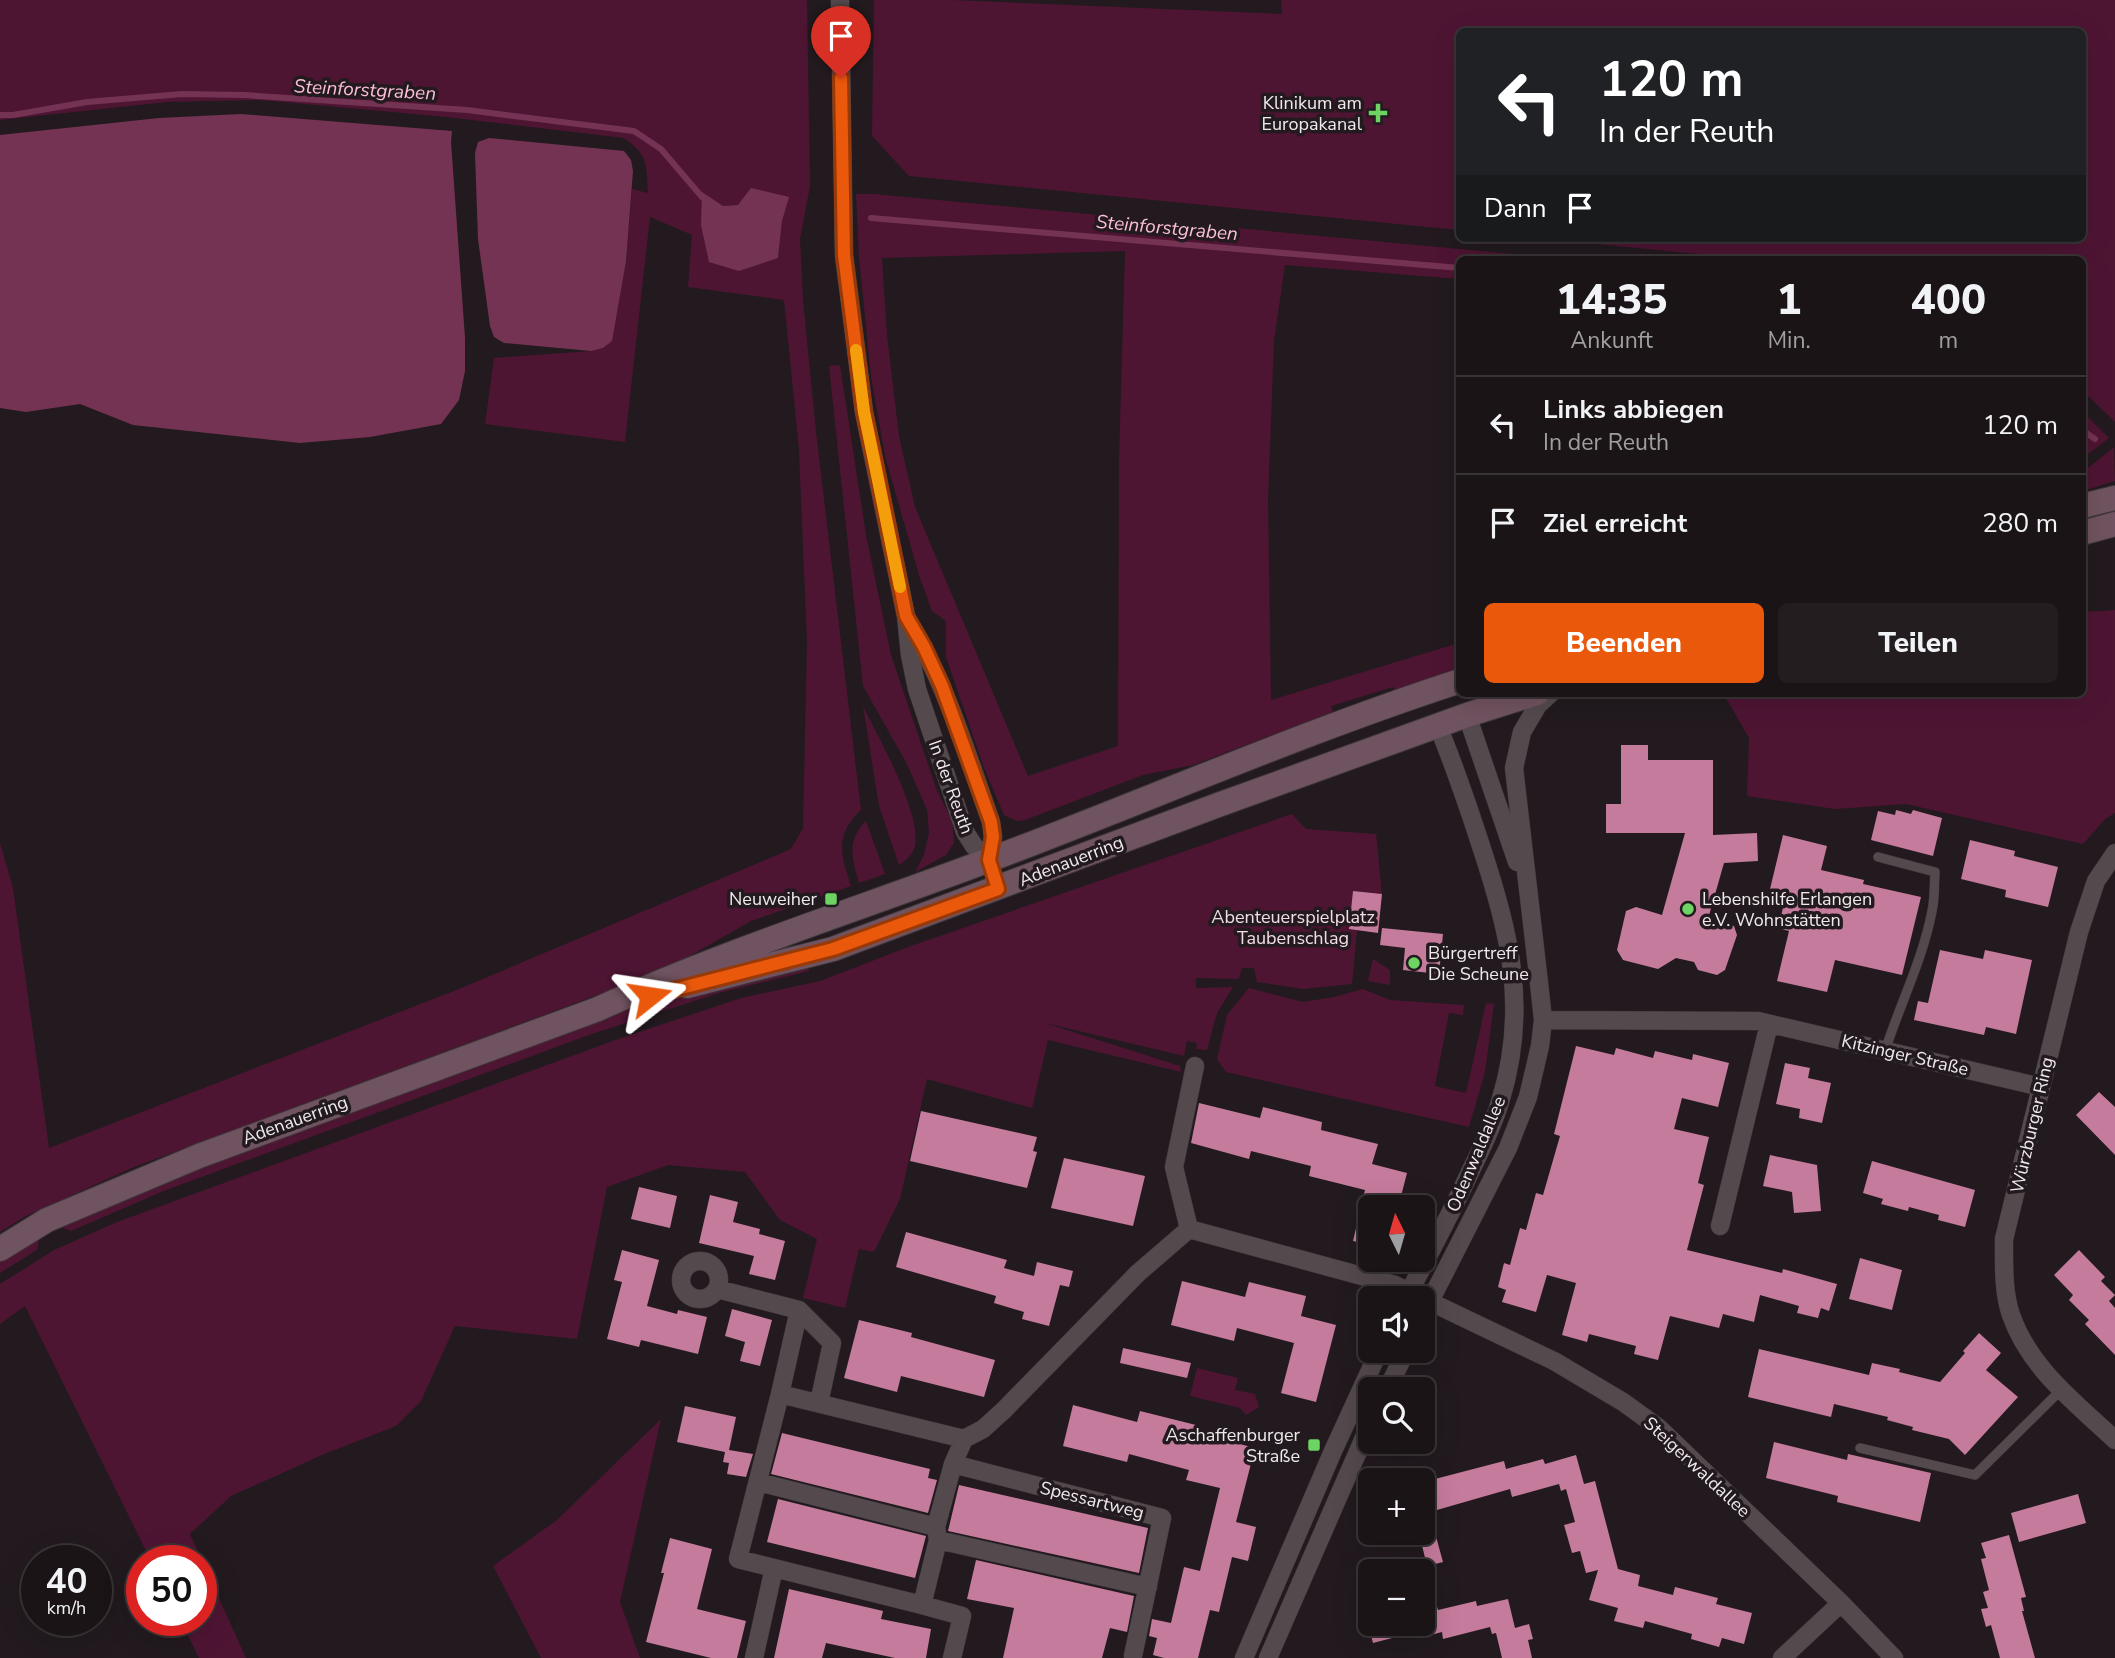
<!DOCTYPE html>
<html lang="de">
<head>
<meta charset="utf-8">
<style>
  :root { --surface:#1a1416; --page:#231d1f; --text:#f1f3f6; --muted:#9f9ea1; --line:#383335; --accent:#ea580c }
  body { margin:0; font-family:"Nunito Sans",sans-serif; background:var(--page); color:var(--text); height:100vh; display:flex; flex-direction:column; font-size:26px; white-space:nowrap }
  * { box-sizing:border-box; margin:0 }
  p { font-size:23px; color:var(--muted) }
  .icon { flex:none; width:38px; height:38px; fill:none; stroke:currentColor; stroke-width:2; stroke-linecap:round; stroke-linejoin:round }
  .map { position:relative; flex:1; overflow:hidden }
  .drawer { position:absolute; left:1456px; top:256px; width:630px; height:441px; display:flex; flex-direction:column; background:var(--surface); border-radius:10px; box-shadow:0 7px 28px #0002,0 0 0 2px var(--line) }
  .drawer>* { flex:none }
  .guide { position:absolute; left:1456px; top:28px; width:630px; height:214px; border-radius:10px; box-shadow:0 7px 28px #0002,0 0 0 2px var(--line); background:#202124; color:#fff; overflow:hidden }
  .needle { width:46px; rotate:355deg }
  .tools { position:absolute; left:1358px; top:1195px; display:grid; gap:14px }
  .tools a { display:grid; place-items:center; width:77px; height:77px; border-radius:10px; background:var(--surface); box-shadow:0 7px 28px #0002,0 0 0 2px var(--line); font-size:35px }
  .speed { position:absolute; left:21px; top:1545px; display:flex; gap:14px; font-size:35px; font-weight:700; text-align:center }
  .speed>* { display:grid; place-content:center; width:91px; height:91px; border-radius:50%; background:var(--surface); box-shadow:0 7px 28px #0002,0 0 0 2px var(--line); line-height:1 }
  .speed small { font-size:18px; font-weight:400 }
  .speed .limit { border:10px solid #d22; background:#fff; color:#111 }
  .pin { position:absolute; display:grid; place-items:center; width:60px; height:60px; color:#fff; margin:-72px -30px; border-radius:50% 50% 50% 0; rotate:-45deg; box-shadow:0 0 7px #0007 }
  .pin .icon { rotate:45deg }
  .me { position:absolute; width:77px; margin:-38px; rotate:75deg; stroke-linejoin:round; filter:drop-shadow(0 0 5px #0008) }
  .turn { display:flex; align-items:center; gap:24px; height:147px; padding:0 28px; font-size:32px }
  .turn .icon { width:91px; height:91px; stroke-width:2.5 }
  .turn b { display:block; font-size:49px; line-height:60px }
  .then { display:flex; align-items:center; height:66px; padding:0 28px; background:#0003; gap:14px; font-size:26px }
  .eta { display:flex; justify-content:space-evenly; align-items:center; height:119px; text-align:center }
  .eta b { font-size:42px; font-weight:800; line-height:49px }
  .primary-button { display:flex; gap:14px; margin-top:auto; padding:14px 28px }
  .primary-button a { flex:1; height:80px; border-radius:10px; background:var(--accent); color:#fff; font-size:28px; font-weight:800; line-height:80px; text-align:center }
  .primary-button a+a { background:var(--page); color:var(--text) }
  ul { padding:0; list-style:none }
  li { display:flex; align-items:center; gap:21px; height:98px; padding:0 28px; border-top:2px solid var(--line) }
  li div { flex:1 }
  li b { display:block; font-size:26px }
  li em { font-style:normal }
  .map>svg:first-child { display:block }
  .green { fill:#4e1533; fill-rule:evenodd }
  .water { fill:#753353 }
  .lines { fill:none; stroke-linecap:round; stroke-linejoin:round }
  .stream { stroke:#753353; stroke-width:6 }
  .building { fill:#c57b9c }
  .service-casing { stroke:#3e373a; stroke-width:10 }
  .minor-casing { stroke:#3e373a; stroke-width:19 }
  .secondary-casing { stroke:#3e373a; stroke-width:26 }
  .service { stroke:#544a4e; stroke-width:9 }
  .minor { stroke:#544a4e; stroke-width:18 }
  .secondary { stroke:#705360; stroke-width:24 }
  .route-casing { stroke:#983908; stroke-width:18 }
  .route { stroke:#ea580c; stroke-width:12 }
  .slow { stroke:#f59e0b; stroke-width:12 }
  .poi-dot { fill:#6dd362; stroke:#221a1e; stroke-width:2.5 }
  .labels { text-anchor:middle; stroke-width:7; stroke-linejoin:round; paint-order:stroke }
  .poi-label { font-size:18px; fill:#f0e9ec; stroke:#221a1e; text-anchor:end }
  .street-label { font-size:18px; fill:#f0e9ec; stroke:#221a1e }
  .park-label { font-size:18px; fill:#f2dce5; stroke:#221a1e }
  .water-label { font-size:19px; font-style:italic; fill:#fcbed8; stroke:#221a1e }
</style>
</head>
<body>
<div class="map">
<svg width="2115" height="1658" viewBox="0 0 2115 1658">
  <rect width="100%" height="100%" fill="#221a1e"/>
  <path class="green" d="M0,0H807L810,186L800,239L803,300L816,432L861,810C834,835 841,855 851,886L751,921L667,969L134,1167L26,1216L0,1232V843L13,888L49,1148L454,991L791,849L803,828L807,642L799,450L784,300L688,287L692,235L650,217L625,442L485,424L494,358L591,351L626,261L632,189L648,193C646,164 649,156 624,138L447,117L261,100L167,102L0,120ZM702,193L723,206L739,205L782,221L778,258Z
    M874,0H952L1282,14L1281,0H2115V422L2083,391L2082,259H1749L1536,238H2082V32H1460L1459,230L909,176L872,136Z
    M856,194H874L1567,259H1460L1459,279L1285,265L1274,341L1268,499L1271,700L1459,643V671L1396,692L1393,687L1331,706L1333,712L1193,765L1143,775L1025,820L1017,821L1004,815L984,768L946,657V621L932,611L919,575L885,456L871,377L859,257ZM1125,251L1119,460L1118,746L1028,776L915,507L899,436L887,335L882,258Z
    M840,365L866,535L891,655L936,788L952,821L954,843L946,855L915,872L924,855L929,833L927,810L907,764L863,686L829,366Z
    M2083,412L2109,438L2083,458H2082Z
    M2114,447L2115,481L2083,491V472Z
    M2115,610V813L2105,819L2083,844L1906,804L1835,809L1747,796L1749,738L1723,693H2082L2083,612Z
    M863,706C877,735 925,818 914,849C911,856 905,861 899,865L879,806Z
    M1292,814L1306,829L1376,834L1382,894L1353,891L1349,929L1357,930L1352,984L1303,989L1257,982L1254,968H1242L1239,979L1196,978V988L1233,987L1217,1013L1207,1050L1196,1049L1197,1043L1187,1041L1184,1056L1045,1023L1180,1066L1181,1072L1048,1040L1032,1108L927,1079L900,1199L874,1252L859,1249L845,1308L803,1298L817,1239L780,1220L745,1172L668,1165L607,1187L577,1339L455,1326L421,1401L396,1426L322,1455L231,1496L190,1534L246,1658H199L181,1621L201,1620V1561H151L25,1306L0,1324V1284L54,1250L117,1222L621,1038L741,998L820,981L911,946Z
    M866,821L885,874L859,883C852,858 846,841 866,821Z
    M1373,959L1390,970V985L1368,981Z
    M808,968L809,971L719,993L589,1035L166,1190L71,1231L61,1227L137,1191L637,1006L696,990Z
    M1249,988L1303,1002L1334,997L1363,989L1390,1000L1464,1005L1463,1015L1449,1013L1435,1086L1466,1093L1486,1003L1494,1004L1485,1072L1469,1127L1226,1072L1217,1059L1227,1015Z
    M40,1236L37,1250L0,1273V1261Z
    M1197,1368L1238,1378L1235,1390L1255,1394L1259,1407L1246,1415L1240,1408L1190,1396Z
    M661,1419L620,1602L640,1658H541L493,1566L557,1520Z"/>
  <path class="water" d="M241,114L452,131L451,142L465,338V371L459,400L441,424L370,437L300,443L133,425L80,404L26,412L0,408V135L159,118Z
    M489,138L624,151L631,160L633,171L626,261L612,341L603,348L591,351L504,343L494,337L490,326L478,239L475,153L478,142Z
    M751,188L789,197L782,221L778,258L739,271L709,262L701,225L702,192L723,206L738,205Z"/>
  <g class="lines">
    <path class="stream" d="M0,115H13L87,102L182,94L244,95L467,110L634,131L661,149L702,197
      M871,218L1460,268
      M2082,430L2095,439"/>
  </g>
  <path class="building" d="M1621,745H1648V760H1713V835L1757,833L1758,861L1724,863L1708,919L1734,926L1737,935L1725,970L1717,975L1698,970L1694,962L1676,958L1658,969L1623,960L1617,950L1626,911L1636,907L1662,915L1685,833H1606V804H1621Z
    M1896,810L1911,814L1913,810L1942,818L1933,856L1871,840L1878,811L1895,815Z
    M1783,835L1827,846L1821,870L1864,880L1863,884L1921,897L1902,975L1835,960L1827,992L1777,981L1789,931L1778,928L1784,904L1772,901L1774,890L1770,889Z
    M1970,840L2015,851L2014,856L2058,867L2048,907L2005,897L2006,890L1961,879Z
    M1353,891L1382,894L1378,933L1349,929Z
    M1382,928L1443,934L1439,974L1403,970L1405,948L1380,945Z
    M1940,950L1983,959L1985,950L2032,960L2016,1034L1986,1027L1984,1035L1914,1020L1918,1001L1928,1003Z
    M1576,1046L1614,1055L1616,1048L1653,1058L1655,1051L1692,1060L1693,1054L1729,1063L1718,1107L1682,1098L1674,1129L1709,1137L1698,1183L1704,1185L1687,1250L1782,1273L1783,1269L1837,1284L1829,1311L1821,1308L1818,1318L1797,1313L1799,1306L1760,1295L1754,1322L1723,1314L1719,1328L1670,1316L1658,1360L1634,1354L1636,1346L1589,1334L1587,1342L1562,1335L1576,1283L1547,1275L1536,1312L1502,1302L1506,1290L1498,1287L1504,1263L1510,1265L1520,1228L1526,1230L1536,1193L1543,1195L1560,1136L1554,1134Z
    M1785,1063L1810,1068L1808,1078L1831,1083L1822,1123L1799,1118L1800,1109L1776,1104Z
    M2099,1092L2115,1107V1155L2076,1115Z
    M1199,1103L1260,1118L1263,1107L1322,1122L1321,1130L1378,1144L1372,1164L1407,1173L1398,1208H1370V1245L1353,1241L1365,1190L1309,1176L1311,1166L1251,1151L1249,1159L1191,1143Z
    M921,1111L1037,1137L1033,1151L1037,1152L1027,1188L910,1161Z
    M1770,1155L1817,1165L1821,1211L1794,1213L1792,1192L1763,1186Z
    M1064,1158L1145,1176L1133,1226L1051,1208Z
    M1872,1161L1975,1190L1965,1227L1938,1220L1939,1215L1909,1207L1908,1211L1881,1204L1883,1199L1863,1193Z
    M639,1187L677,1196L670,1228L631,1219Z
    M710,1195L738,1202L733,1222L760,1229L759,1234L785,1241L775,1280L749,1274L754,1256L699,1243Z
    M906,1232L1007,1260L1004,1268L1034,1276L1037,1262L1073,1271L1069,1287L1060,1285L1049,1326L1022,1319L1024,1312L994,1303L996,1296L896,1267Z
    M622,1250L659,1260L647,1306L677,1314L678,1310L707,1317L698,1354L641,1340L639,1347L607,1339L622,1282L614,1280Z
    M2079,1250L2105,1277L2101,1281L2115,1295L2109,1301L2115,1308V1355L2085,1324L2089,1320L2069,1300L2073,1295L2054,1275Z
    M1860,1258L1902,1270L1892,1310L1849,1299Z
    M1182,1281L1245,1297L1249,1282L1306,1296L1301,1316L1336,1325L1316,1402L1281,1393L1294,1343L1237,1328L1234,1341L1171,1325Z
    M732,1309L772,1320L760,1366L740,1361L745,1342L725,1336Z
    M859,1320L912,1333L911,1337L995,1360L984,1397L901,1376L897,1392L844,1378Z
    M1979,1333L2001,1353L1986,1370L2018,1397L1965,1455L1949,1439L1912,1430L1913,1427L1887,1420L1888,1417L1834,1404L1831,1417L1748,1397L1759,1349L1869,1375L1872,1363L1900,1369L1899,1372L1940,1382L1965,1353L1963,1351Z
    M1123,1348L1191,1363L1187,1378L1120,1363Z
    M1073,1405L1137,1422L1140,1411L1200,1426L1198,1433L1255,1448L1236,1522L1256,1527L1248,1561L1232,1557L1219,1612L1210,1610L1198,1658H1164L1153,1655L1157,1638L1149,1636L1152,1619L1171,1623L1184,1567L1200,1571L1220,1488L1186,1480L1189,1470L1129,1454L1127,1462L1063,1446Z
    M685,1406L736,1417L729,1450L753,1454L746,1477L727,1474L729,1463L723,1462L725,1452L677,1442Z
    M782,1433L930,1469L928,1478L937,1480L928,1513L771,1474Z
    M1774,1442L1847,1460L1848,1454L1931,1473L1920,1522L1837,1502L1838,1496L1766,1478Z
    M1576,1455L1584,1484L1595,1481L1618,1569L1640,1575L1638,1586L1673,1595L1675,1587L1718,1598L1716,1604L1752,1613L1744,1644L1722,1638L1719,1647L1691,1639L1692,1634L1645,1621L1643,1628L1614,1621L1618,1608L1589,1600L1598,1570L1586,1573L1580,1551L1572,1553L1564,1525L1575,1522L1566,1489L1561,1491L1559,1484L1512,1497L1510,1489L1423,1514V1486L1436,1482L1435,1479L1504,1461L1506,1469L1543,1459L1545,1464Z
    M959,1485L1148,1528L1139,1573L948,1531Z
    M2078,1494L2086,1523L2019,1542L2011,1513Z
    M778,1499L926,1536L915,1578L767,1542Z
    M1419,1533H1435L1443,1562L1427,1566Z
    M2009,1535L2026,1597L2021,1598L2024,1611H2022L2035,1658H2000L1991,1625L1986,1627L1981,1609L1988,1608L1983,1592L1989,1590L1981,1559L1986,1558L1981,1543Z
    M670,1538L712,1549L697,1609L746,1621L737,1658H711L646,1642L664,1573H661Z
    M976,1560L1134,1596L1127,1632L1110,1628L1102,1658H1003L1014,1608L967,1599Z
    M789,1589L883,1611L881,1619L931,1629L926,1658H895L826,1643L822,1658H774Z
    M1508,1599L1515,1628L1529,1624L1533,1639L1528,1640L1532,1658H1502L1496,1633L1492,1634L1490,1627L1443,1639L1442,1632L1423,1637V1630L1373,1643L1368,1624H1423V1606L1436,1603L1438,1610L1476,1601L1477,1606Z"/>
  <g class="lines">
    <defs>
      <path id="service" d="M1878,857L1935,872C1934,885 1935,898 1932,911C1923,959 1900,1004 1885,1051
        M1860,1448L1975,1475L2061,1390"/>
      <path id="minor" d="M840,0L844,255L864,412L906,616L910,655L917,689L965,832L974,846L989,860
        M909,622C946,684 967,754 991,822L993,837L989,860
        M1467,715L1517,862
        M2115,853L2096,881L2079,932L2004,1239C2004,1264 2003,1292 2011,1315C2030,1369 2075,1402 2115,1440
        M1543,1020L1758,1021L2041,1087
        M1720,1226L1769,1024
        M1189,1229L1395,1285L1554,1361L1623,1402L1659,1428L1841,1603L1894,1658
        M1189,1229L1174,1167L1195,1066
        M681 1280a19 19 0 1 1 38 0a19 19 0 1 1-38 0Z
        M717,1289L799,1310
        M1406,1298C1428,1256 1451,1214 1471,1170C1482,1148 1493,1125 1500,1102C1529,1009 1510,935 1481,846C1468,806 1454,765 1438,726
        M1423,1315L1508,1148L1528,1097L1540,1046L1543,1020L1539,983L1514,768L1522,732L1538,705L1551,693
        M1387,1390L1406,1351
        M780,1394L738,1559L922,1605L938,1540L936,1527L953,1464L964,1439
        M819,1403L832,1343L799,1310L780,1394L964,1439L983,1429L1004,1410L1138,1273L1189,1229
        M953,1464L1162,1518L1133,1656
        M758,1482L936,1527
        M938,1540L1148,1587
        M922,1605L962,1616L952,1658
        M754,1658L774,1568
        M1244,1658L1333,1451L1379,1351
        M1268,1658L1370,1424
        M1782,1658L1841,1603"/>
      <path id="secondary" d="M2082,506L2115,498
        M2082,533L2115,524
        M687,986L833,949L1218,805L1467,715L1537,693
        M0,1249L47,1220L199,1156L598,1009C725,951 859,909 989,860C1146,801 1300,733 1460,681"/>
    </defs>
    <use href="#service" class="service-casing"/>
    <use href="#minor" class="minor-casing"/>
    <use href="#secondary" class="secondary-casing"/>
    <use href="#service" class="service"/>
    <use href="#minor" class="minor"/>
    <use href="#secondary" class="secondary"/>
  </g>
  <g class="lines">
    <defs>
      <path id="route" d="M650,996L833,949L998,889L989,860L993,837L991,822L942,686L924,647L906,616L875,463L864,412L844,255L841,78"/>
    </defs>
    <use href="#route" class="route-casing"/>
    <use href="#route" class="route"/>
    <path class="slow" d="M856,350L864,412L900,587"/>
  </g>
  <g class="poi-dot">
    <path d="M1374.5 102.5h7v7h7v7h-7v7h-7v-7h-7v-7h7z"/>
    <rect x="824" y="892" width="14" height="14" rx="3.5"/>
    <circle cx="1688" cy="909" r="7"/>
    <circle cx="1414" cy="963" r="7"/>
    <rect x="1307" y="1438" width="14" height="14" rx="3.5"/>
  </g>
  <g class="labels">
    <g class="poi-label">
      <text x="1362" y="109">Klinikum am<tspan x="1362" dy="21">Europakanal</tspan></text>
      <text x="817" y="905">Neuweiher</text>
      <text x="1702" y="905" text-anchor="start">Lebenshilfe Erlangen<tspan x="1702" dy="21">e.V. Wohnstätten</tspan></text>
      <text x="1428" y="959" text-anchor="start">Bürgertreff<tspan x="1428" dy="21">Die Scheune</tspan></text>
      <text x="1300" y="1441">Aschaffenburger<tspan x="1300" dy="21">Straße</tspan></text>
    </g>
    <g class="street-label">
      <text transform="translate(951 787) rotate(70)" y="6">In der Reuth</text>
      <text transform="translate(1071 861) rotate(-21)" y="6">Adenauerring</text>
      <text transform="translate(1905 1055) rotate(13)" y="6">Kitzinger Straße</text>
      <text transform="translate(295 1120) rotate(-20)" y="6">Adenauerring</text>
      <text transform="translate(2032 1125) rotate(-77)" y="6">Würzburger Ring</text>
      <text transform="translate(1476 1154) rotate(-67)" y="6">Odenwaldallee</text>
      <text transform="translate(1697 1467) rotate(43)" y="6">Steigerwaldallee</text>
      <text transform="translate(1092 1500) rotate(14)" y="6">Spessartweg</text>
    </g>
    <g class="park-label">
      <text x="1293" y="923">Abenteuerspielplatz<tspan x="1293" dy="21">Taubenschlag</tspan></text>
    </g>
    <g class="water-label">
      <text transform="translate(365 89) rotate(3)" y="7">Steinforstgraben</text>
      <text transform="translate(1167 227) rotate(5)" y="7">Steinforstgraben</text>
    </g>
  </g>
</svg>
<div class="tools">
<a><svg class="needle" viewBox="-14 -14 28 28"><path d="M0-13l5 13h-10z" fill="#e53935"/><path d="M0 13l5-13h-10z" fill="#9f9ea1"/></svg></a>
<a><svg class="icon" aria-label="sound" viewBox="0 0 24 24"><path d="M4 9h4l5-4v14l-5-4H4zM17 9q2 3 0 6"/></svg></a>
<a><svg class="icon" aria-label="search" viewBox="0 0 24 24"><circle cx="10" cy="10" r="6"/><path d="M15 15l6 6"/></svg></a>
<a>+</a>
<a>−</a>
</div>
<div class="speed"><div>40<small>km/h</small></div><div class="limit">50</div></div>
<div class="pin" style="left:841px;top:78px;background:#d93025"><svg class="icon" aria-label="arrive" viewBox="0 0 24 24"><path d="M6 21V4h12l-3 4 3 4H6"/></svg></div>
<svg class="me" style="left:650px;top:996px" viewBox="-20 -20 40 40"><path d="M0-17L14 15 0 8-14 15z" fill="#ea580c" stroke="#fff" stroke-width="4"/></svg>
<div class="guide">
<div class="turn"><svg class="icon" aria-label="left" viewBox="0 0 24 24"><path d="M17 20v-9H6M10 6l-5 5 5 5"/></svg><div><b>120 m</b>In der Reuth</div></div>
<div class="then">Dann<svg class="icon" aria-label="arrive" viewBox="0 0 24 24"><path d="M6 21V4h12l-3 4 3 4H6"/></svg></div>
</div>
<section class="drawer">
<div class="eta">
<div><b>14:35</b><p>Ankunft</p></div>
<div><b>1</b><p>Min.</p></div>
<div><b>400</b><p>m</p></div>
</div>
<ul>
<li><svg class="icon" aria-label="left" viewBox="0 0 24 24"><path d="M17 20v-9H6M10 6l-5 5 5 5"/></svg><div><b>Links abbiegen</b><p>In der Reuth</p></div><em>120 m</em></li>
<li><svg class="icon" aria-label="arrive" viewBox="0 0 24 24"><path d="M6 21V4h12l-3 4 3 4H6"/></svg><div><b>Ziel erreicht</b></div><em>280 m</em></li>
</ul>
<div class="primary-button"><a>Beenden</a><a>Teilen</a></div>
</section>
</div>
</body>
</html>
